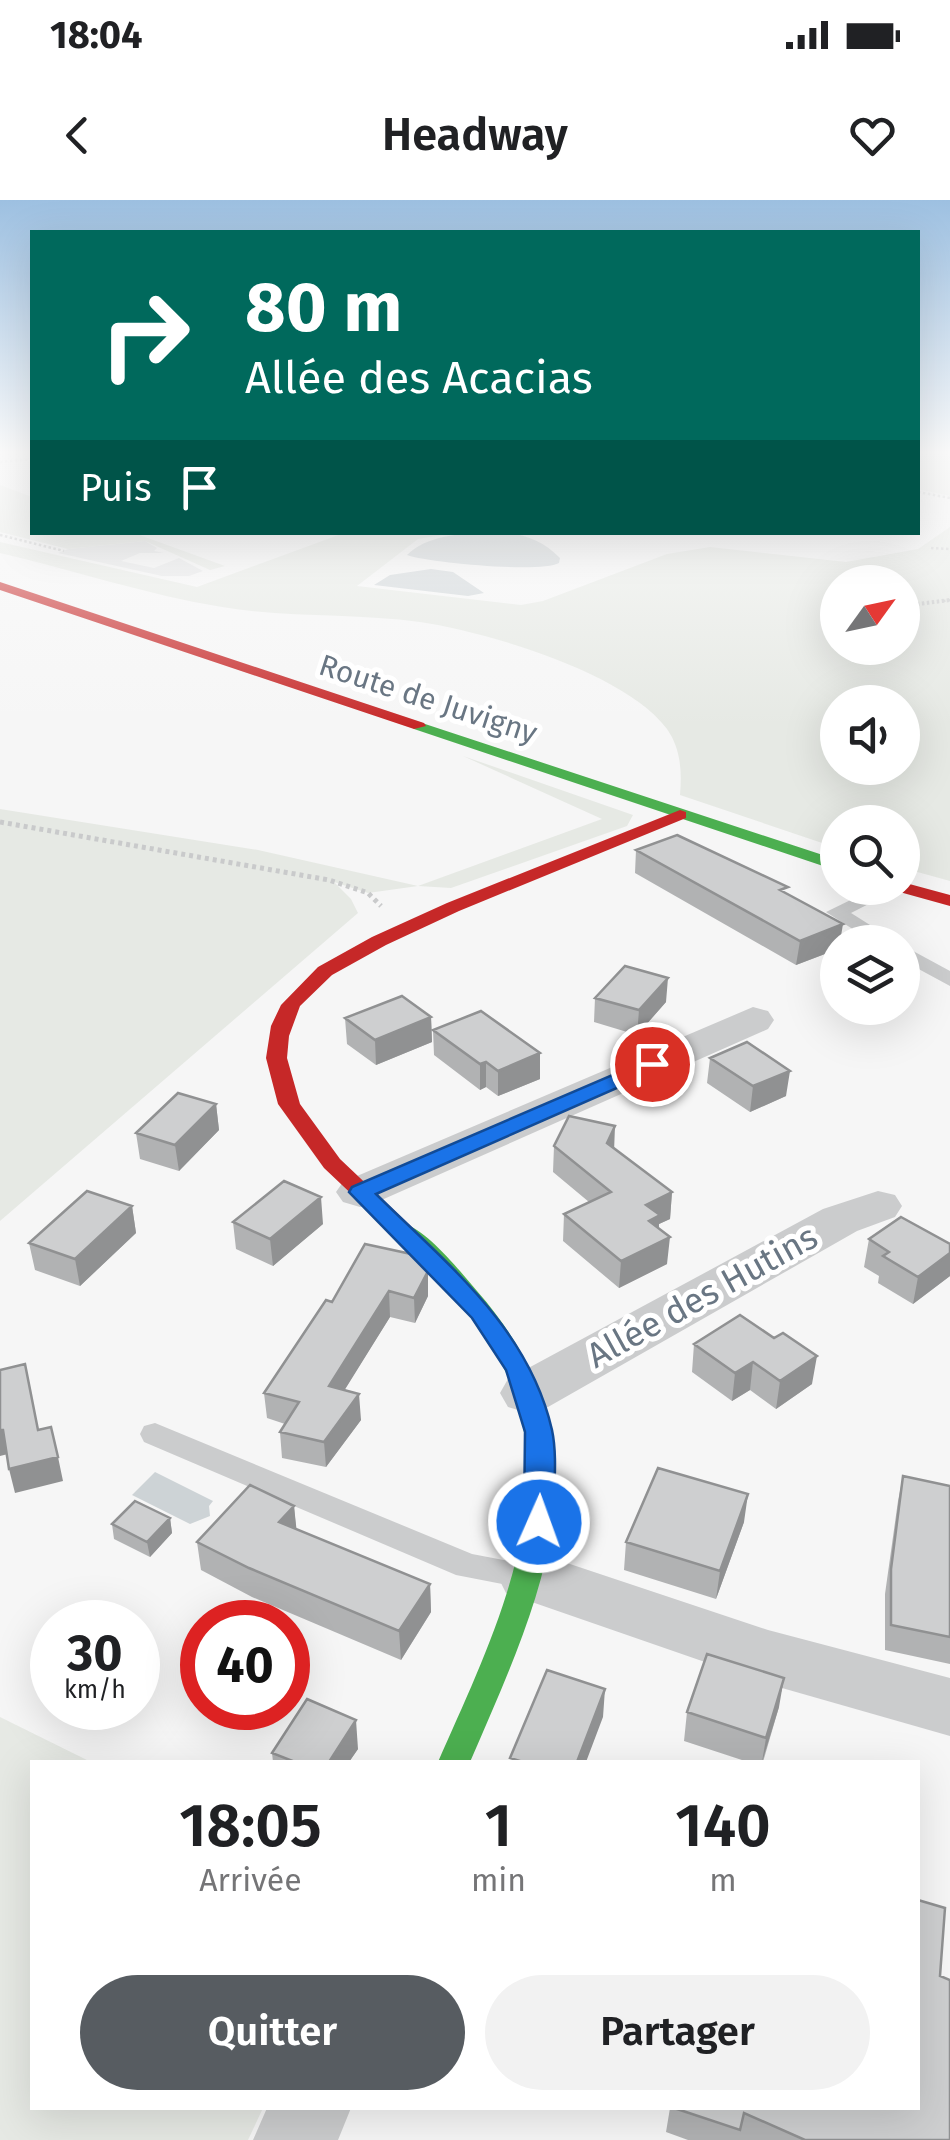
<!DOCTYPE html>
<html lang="fr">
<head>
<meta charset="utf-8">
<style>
  :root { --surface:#fff; --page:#f2f2f2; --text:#202124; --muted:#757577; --accent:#575c61 }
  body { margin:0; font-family:"Fira Sans",sans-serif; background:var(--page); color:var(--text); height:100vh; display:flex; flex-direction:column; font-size:38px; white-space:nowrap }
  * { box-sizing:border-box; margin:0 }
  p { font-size:32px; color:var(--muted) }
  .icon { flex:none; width:55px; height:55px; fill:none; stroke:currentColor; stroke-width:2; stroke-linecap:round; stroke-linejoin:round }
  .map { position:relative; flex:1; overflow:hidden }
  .side { position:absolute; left:30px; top:1560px; width:890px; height:350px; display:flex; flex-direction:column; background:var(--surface); border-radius:0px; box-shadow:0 10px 40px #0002 }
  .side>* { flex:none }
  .guide { position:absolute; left:30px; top:30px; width:890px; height:305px; border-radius:0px; box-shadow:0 10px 40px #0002; background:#00695c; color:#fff; overflow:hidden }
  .needle { width:65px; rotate:57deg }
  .tools { position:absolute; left:820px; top:365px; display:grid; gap:20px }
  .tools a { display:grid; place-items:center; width:100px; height:100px; border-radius:50%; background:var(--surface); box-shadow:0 10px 40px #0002; font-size:50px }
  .speed { position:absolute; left:30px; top:1400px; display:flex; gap:20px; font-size:50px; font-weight:700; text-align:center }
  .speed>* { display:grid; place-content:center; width:130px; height:130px; border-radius:50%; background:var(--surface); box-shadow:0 10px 40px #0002; line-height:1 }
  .speed small { font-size:25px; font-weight:400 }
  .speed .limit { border:15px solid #d22; background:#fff; color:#111 }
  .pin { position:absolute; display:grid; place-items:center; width:85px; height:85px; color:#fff; margin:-42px; border:5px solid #fff; border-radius:50%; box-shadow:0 2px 10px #0007 }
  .me { position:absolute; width:110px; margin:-55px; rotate:2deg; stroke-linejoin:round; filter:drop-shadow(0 0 8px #0008) }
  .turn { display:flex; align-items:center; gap:35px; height:210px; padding:0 50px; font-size:45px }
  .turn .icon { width:130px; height:130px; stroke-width:2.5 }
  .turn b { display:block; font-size:70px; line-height:85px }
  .then { display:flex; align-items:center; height:95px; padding:0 50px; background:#0003; gap:20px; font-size:38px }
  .eta { display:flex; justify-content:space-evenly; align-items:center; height:170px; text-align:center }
  .eta b { font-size:60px; font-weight:600; line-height:70px }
  .button { display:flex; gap:20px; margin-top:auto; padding:20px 50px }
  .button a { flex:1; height:115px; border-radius:60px; background:var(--accent); color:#fff; font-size:40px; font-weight:600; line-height:115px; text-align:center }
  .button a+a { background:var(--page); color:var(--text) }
  .status { display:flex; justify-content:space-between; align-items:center; height:70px; padding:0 50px; background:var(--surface); direction:ltr }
  .status svg { height:28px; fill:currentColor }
  header { display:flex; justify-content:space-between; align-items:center; height:130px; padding:0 50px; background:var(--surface); font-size:45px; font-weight:600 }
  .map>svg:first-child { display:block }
  .built { fill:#e5e6e7 }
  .green { fill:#e6e9e4; fill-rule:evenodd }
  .water { fill:#cdd3d6 }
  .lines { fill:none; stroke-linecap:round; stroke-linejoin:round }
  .path-far2 { stroke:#c9cacb; stroke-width:2.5; stroke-dasharray:2.5 2.5; stroke-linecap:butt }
  .path-far1 { stroke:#c9cacb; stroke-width:4; stroke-dasharray:2.5 2.5; stroke-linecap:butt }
  .path { stroke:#c9cacb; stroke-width:5; stroke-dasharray:4 4; stroke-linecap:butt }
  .lane { fill:#cbcccd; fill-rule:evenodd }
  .street { fill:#cbcccd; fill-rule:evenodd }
  .fast { fill:#4caf50; fill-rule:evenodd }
  .jam { fill:#c62828; fill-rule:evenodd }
  .wall { fill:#b1b2b3 }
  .shaded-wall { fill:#909192 }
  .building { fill:#cecfd0; stroke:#909192; stroke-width:2.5 }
  .route { fill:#1a73e8; stroke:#114b97; stroke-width:2.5 }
  .labels { text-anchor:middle; stroke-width:10; stroke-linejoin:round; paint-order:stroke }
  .far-street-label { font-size:30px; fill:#697683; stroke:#fff }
  .street-label { font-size:35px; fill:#697683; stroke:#fff }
</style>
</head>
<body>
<div class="status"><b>18:04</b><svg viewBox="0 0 49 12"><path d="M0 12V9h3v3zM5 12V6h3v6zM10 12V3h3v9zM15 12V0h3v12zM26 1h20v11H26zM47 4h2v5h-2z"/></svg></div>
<header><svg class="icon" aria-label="back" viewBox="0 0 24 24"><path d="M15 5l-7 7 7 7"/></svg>Headway<svg class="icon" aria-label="heart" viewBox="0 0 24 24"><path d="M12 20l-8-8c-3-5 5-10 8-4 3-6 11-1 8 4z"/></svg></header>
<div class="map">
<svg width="950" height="1940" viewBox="0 0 950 1940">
  <rect width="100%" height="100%" fill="#f6f6f6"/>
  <path class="built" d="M145,341L157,348L154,351L164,353H140L121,361L154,368L179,358L203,371L189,376H162L58,353L68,349Z"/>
  <path class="green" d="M918,254H950V296L918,289Z
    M0,285L32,297V332L134,333L225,366L210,370L145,341L68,349L0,332Z
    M950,327V681L903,668L902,622H838L837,648L680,595C682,572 681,549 667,529C626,473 487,432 420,422C354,413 287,418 222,407C147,395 74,370 0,353V342L197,387L344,333H453L418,339L357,386L521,405L543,401L667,354L710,347L846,362L918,349ZM838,382H902V448H838ZM838,502H902V568H838Z
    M463,556L633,615L627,626L451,688L418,686L368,693L334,682L351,699L358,713L0,1021V609L258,650L418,686L602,619Z
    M0,1517L91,1562H32V1908H263L248,1940H0Z"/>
  <path class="water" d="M507,333C528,335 545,343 560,358L559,363C541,373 429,363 407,355C429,332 477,332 507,333Z
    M431,369L453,372L484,393L468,396L374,385L390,375Z
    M155,1272L213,1301L209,1306L210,1316L190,1324L132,1295Z"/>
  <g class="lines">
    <path class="path-far2" d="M0,262L32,259
      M918,292L950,298
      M0,335L64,351
      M931,348L950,349
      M943,401L950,400"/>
    <path class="path-far1" d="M902,406L950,400"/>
    <path class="path" d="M0,622L329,680L368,693L381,706"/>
    <path class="lane" d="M875,688H900L851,713L897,742H873L826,712Z
      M902,745L950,771V786L902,760Z
      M155,1223L472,1354L535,1366L539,1375L535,1384L523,1388L456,1375L144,1242L140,1234L144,1226Z"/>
    <path class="street" d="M753,807L768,811L774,820L768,829L377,1002L360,1007L343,1002L336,992L343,982Z
      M878,991L895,995L902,1006L895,1017L857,1031L548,1207L528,1213L508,1207L500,1193L508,1179L823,1009Z
      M528,1350L768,1430L950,1478V1536L768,1484L506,1393L497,1375L506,1357Z
      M267,1908H351L338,1940H253Z"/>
    <path class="fast" d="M419,522L838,660V671L414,529L412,526Z
      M404,1024C426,1029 461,1072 477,1091C615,1248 542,1395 470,1562H438C493,1436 575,1279 492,1147C475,1119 453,1093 430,1070C417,1057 402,1045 392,1031Z"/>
    <path class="jam" d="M0,382L424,523L426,526L414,529L0,390Z
      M680,610L686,612V618L459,711L386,745L332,775L300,806L289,836L287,858L300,904L340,959L416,1031L412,1036H396L324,968L278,904L266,858L271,826L281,805L318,767L372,737L447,703Z
      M902,682L950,695V706L896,691L894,688H902Z"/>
  </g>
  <path class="wall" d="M636,650L787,694L838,742V749L796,765L635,673Z
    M595,798L666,802L637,835L594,822Z
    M431,817L432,842L376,865L347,844L345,818Z
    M433,830L540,853V879L498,896L486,887L480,890L434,855Z
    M710,858L786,896L750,912L707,883Z
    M216,904L219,930L179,971L140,959L136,933Z
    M554,946L614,948L672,992L670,1019L659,1024V1028L667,1064L619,1088L563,1041L564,1014L589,1002L553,972Z
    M132,1006L136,1033L80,1086L35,1070L29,1043Z
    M233,1022L323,1024L273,1066L236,1049Z
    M869,1039L950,1044V1076L913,1104L878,1083L879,1076L864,1067Z
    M365,1044L428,1096L415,1123L390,1117L344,1190L361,1220L326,1267L282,1258L280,1232L285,1224L267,1218L264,1193L332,1102Z
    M740,1115L812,1184L776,1209L750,1190L732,1201L692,1172L694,1144Z
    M903,1276L950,1286V1464L885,1450V1394L898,1301Z
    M294,1306L296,1329L430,1384L431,1412L401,1460L252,1397L201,1370L197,1342Z
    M170,1318L172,1333L150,1357L114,1339L112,1324Z
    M744,1322L716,1399L624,1370L626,1342Z
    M202,1468V1490L200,1489L198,1474Z
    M779,1507L763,1562H748L684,1541L687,1512Z
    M358,1549L349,1562H273L272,1553Z
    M940,1776L950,1940H688L666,1932L670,1908H918Z"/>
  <path class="shaded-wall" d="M843,724L840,742H838V749L796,765L800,741Z
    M668,778L666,802L637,835L639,810Z
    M431,817L432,842L376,865L375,840Z
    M540,853V879L498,896V871Z
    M486,862V887L480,890V864Z
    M790,871L786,896L750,912L753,886Z
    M216,904L219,930L179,971L175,945Z
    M615,926L614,952L607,943Z
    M672,992L670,1019L659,1024L658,1042L647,1048L646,1005Z
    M321,997L323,1024L273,1066L270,1039Z
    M132,1006L136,1033L80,1086L75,1059Z
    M670,1037L667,1064L619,1088L621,1061Z
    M950,1053V1076L913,1104L918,1077Z
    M428,1071V1096L415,1123L414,1098Z
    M389,1091L390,1117L331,1212L329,1186Z
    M817,1156L812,1184L776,1209L780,1181Z
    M753,1162L750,1190L732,1201L735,1173Z
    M359,1194L361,1220L326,1267L324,1242Z
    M0,1230H3L8,1254L0,1256Z
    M58,1257L63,1281L15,1293L9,1269Z
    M748,1294L744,1322L716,1399L720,1371Z
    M294,1306L297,1334L279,1322Z
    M170,1318L172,1333L150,1357L147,1342Z
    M430,1384L431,1412L401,1460L399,1431Z
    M784,1478L779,1507L762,1562L766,1538Z
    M605,1489L603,1517L586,1562H577Z
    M356,1520L358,1549L349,1562H329Z"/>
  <path class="building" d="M677,635L788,687L780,690L843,724L800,741L636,650Z
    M625,766L668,778L639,810L595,798Z
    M402,796L431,817L375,840L345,818Z
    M481,811L540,853L498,871L486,862L480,864L433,830Z
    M747,842L790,871L753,886L710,858Z
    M178,893L216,904L175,945L136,933Z
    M569,916L615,926L607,943L672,992L646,1005L660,1015L649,1021L670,1037L621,1061L564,1014L611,992L554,946Z
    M284,981L321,997L270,1039L233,1022Z
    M87,991L132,1006L75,1059L29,1043Z
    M901,1017L950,1044V1053L918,1077L883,1056L889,1052L869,1039Z
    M365,1044L411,1054L428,1071L414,1098L389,1091L329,1186L359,1194L324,1242L280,1232L299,1202L264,1193L326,1100L332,1102Z
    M740,1115L774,1138L783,1133L817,1156L780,1181L753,1162L735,1173L694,1144Z
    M25,1164L38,1230L51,1227L58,1257L9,1269L3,1230H0V1170Z
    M658,1268L748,1294L720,1371L626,1342Z
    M903,1276L950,1286V1437L891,1425V1369Z
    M250,1285L294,1306L279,1322L430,1384L399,1431L249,1368L197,1342Z
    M135,1301L170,1318L147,1342L112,1324Z
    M707,1454L784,1478L766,1538L687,1512Z
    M547,1470L605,1489L577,1562H523L510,1558Z
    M307,1499L356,1520L329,1562H295L272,1553Z
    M918,1700L945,1708L940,1776L950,1780V1940H805L744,1913L740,1930L674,1908H918Z"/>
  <linearGradient id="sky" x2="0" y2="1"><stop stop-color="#9dc0e1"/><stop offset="0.48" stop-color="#fbfbfb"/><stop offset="1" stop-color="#fbfbfb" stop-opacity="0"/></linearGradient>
  <rect width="950" height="526" fill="url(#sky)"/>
  <path class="route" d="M652,858L660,860L663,864L660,869L376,994C447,1064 529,1128 552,1230C558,1258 553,1293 554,1322L549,1330L539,1333L529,1330L524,1322L525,1232L506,1170L472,1118L349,992L352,987Z"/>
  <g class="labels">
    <g class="far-street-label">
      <text transform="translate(428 499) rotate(18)" y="10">Route de Juvigny</text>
    </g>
    <g class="street-label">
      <text transform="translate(702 1096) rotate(-29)" y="12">Allée des Hutins</text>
    </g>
  </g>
</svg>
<div class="tools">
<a><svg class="needle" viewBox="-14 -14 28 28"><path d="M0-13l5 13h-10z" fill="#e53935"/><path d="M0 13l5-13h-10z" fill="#757577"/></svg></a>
<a><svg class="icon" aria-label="sound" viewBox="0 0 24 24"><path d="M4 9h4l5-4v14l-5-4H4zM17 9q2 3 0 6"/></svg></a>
<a><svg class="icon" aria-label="search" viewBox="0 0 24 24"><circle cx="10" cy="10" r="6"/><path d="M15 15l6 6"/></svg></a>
<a><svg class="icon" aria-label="layers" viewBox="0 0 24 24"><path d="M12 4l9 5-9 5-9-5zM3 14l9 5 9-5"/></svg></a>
</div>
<div class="speed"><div>30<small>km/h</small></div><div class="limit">40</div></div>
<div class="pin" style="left:652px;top:864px;background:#d93025"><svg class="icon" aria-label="arrive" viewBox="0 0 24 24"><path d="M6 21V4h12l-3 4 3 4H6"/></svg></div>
<svg class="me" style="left:539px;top:1322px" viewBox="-20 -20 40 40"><circle r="17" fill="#1a73e8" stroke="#fff" stroke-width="3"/><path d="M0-11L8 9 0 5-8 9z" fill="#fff"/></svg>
<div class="guide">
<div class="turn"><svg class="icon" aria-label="right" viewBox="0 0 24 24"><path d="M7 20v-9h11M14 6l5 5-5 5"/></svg><div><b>80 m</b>Allée des Acacias</div></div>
<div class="then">Puis<svg class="icon" aria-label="arrive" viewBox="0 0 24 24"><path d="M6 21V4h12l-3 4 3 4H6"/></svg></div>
</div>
<section class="side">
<div class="eta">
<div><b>18:05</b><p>Arrivée</p></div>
<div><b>1</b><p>min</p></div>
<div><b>140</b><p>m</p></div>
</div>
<div class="button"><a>Quitter</a><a>Partager</a></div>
</section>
</div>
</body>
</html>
